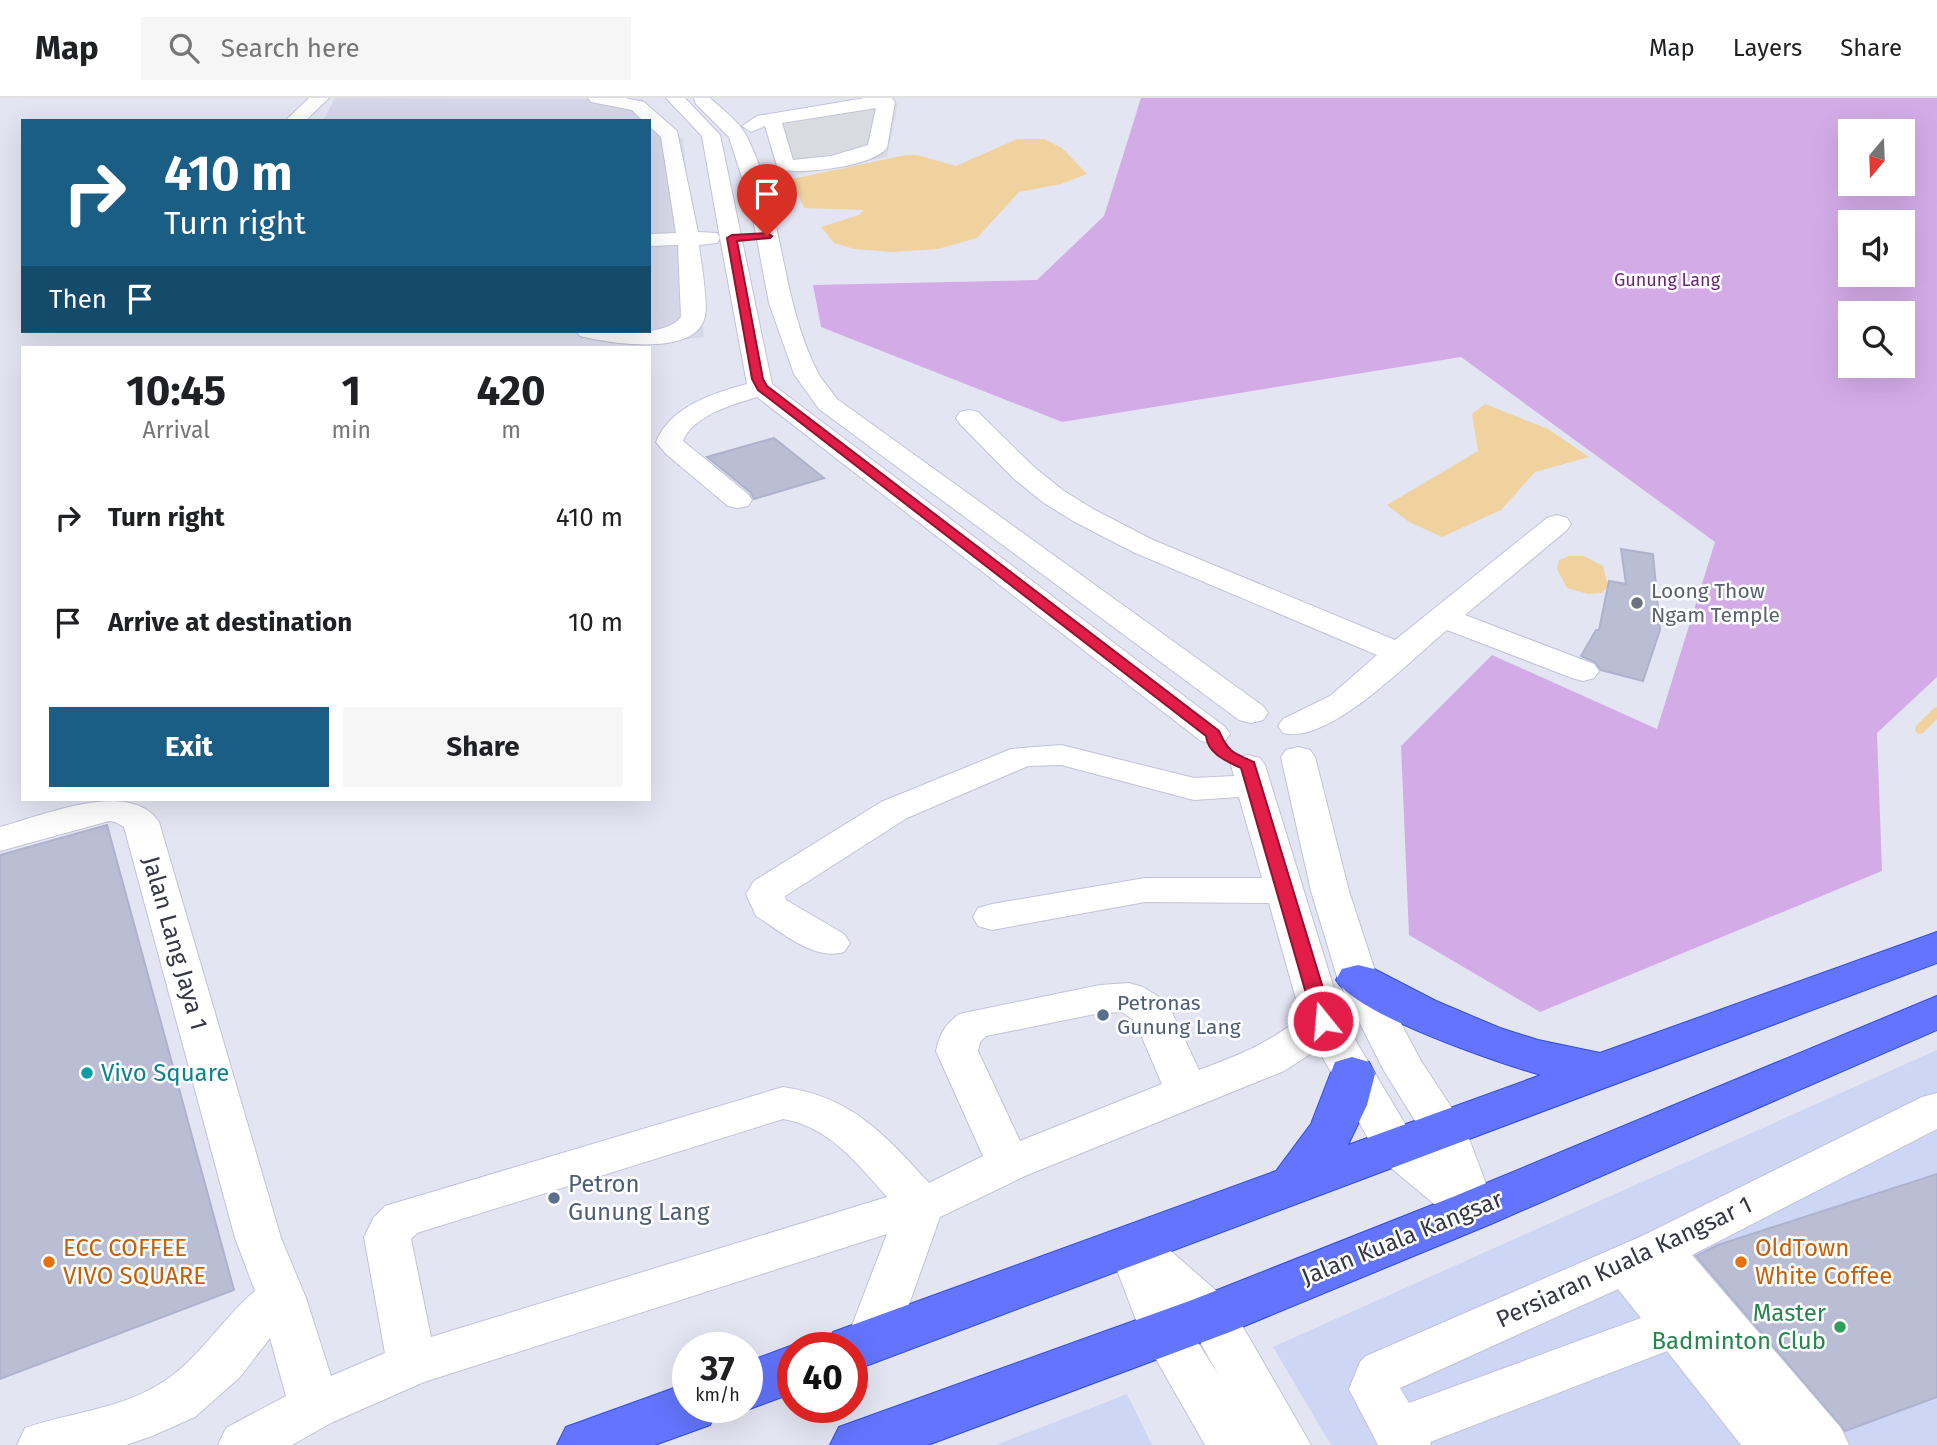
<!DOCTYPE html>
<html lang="en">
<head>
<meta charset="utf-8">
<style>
  :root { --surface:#fff; --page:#f6f6f6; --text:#202124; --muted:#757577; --line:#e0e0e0; --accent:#1a5d85 }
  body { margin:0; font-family:"Fira Sans",sans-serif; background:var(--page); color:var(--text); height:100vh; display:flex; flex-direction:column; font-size:26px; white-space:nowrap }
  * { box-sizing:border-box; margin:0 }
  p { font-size:23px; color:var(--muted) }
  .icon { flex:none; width:38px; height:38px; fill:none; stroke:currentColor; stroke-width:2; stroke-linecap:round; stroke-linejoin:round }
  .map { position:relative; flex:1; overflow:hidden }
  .sheet { position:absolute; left:21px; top:248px; width:630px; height:455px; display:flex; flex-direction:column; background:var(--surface); border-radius:0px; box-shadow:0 7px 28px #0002 }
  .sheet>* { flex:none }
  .guide { position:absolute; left:21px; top:21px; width:630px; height:214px; border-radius:0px; box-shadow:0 7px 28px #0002; background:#1a5d85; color:#fff; overflow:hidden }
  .needle { width:46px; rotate:199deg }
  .buttons { position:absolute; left:1838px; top:21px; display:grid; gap:14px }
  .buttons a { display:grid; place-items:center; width:77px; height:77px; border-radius:0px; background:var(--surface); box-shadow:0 7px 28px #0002; font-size:35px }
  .speed { position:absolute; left:672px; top:1234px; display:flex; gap:14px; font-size:35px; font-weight:700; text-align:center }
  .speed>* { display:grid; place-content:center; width:91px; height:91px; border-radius:50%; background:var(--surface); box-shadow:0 7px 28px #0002; line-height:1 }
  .speed small { font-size:18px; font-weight:400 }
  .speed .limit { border:10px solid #d22; background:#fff; color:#111 }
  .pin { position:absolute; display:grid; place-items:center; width:60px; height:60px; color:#fff; margin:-72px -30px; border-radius:50% 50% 50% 0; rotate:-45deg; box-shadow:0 0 7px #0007 }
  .pin .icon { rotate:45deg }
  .me { position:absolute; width:77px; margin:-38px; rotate:343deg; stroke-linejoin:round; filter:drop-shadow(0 0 5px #0008) }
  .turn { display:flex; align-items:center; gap:24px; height:147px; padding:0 28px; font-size:32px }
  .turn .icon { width:91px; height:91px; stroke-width:2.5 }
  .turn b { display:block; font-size:49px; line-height:60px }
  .then { display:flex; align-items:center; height:66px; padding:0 28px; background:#0003; gap:14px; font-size:26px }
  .eta { display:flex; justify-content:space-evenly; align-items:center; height:119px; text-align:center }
  .eta b { font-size:42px; font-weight:700; line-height:49px }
  .cta { display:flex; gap:14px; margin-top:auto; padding:14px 28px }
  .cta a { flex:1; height:80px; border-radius:0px; background:var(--accent); color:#fff; font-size:28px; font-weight:700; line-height:80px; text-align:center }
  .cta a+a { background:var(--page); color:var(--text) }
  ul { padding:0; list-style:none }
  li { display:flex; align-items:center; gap:21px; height:105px; padding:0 28px }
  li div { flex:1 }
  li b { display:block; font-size:26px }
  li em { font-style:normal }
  header { display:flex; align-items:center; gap:42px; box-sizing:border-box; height:98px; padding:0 35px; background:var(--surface); border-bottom:2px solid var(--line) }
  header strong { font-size:33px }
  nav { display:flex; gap:38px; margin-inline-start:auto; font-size:24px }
  .search { width:490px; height:63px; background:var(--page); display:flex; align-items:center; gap:18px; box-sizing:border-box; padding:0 24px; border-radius:0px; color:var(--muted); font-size:26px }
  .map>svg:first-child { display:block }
  .residential { fill:#d6d8ea }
  .commercial { fill:#ced6f5 }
  .green { fill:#d3ace7; fill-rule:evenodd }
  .parking { fill:#d9dbe0 }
  .water { fill:#f0d29f }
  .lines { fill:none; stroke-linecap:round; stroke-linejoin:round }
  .stream { stroke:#f0d29f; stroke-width:10 }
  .building { fill:#b9bed4; stroke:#adb2ce; stroke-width:2 }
  .minor-casing { stroke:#c1c3d8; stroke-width:2 }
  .highway-casing { stroke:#324cde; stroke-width:2 }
  .minor { fill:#fff; fill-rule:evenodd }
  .highway { fill:#6375fe; fill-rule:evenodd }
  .route { fill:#e11d48; stroke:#92132f; stroke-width:2 }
  .worship-dot { fill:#6b7280; stroke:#fff; stroke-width:2.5 }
  .service-dot { fill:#5c6f8a; stroke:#fff; stroke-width:2.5 }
  .culture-dot { fill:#0f9aa8; stroke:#fff; stroke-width:2.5 }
  .food-dot { fill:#e8710a; stroke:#fff; stroke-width:2.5 }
  .leisure-dot { fill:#2e9e5b; stroke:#fff; stroke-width:2.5 }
  .labels { text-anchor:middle; stroke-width:5; stroke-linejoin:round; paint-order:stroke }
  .far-park-label { font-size:18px; fill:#692776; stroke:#fff }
  .worship-label { font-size:21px; fill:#5b616d; stroke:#fff; text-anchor:start }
  .service-label { font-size:21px; fill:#4e5e75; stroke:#fff; text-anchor:start }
  .near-street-label { font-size:24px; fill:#343744; stroke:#fff }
  .near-culture-label { font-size:24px; fill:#0d838f; stroke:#fff; text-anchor:start }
  .near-service-label { font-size:24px; fill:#4e5e75; stroke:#fff; text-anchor:start }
  .near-food-label { font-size:24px; fill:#c56008; stroke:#fff; text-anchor:start }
  .near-leisure-label { font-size:24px; fill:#27864d; stroke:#fff; text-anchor:end }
</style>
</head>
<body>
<header>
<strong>Map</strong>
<div class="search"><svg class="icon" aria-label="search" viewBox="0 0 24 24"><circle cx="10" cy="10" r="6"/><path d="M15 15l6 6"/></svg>Search here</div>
<nav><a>Map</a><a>Layers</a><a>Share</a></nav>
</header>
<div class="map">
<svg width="1937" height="1347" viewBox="0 0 1937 1347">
  <rect width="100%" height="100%" fill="#e4e5f2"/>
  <path class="residential" d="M335,0L642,1L683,42L704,239L648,246L566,233H649V23H323Z"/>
  <path class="commercial" d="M1937,952V1347H1331L1273,1249Z
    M1127,1296L1152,1347H996Z"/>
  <path class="green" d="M1141,0H1937V579L1877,635L1882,773L1540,914L1409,837L1401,648L1492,557L1657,631L1715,444L1461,259L1062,324L821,229L813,187L1037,182L1104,118ZM1850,33H1902V86H1850ZM1850,124H1902V177H1850ZM1850,215H1902V268H1850Z"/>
  <path class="parking" d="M898,5L887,59L778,80L765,30Z"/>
  <path class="water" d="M1017,41H1044L1062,50L1087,76L1061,86L1019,94L977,140L938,151L892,154L854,151L834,145L821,129L859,117L864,112L804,110L792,81L906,57H917L956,68Z
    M1485,306L1548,331L1589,359L1535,374L1501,412L1442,439L1409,424L1387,407L1478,353L1472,316Z
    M1570,458H1584L1603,468L1608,488L1602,495L1588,496L1567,490L1557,471L1559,462Z"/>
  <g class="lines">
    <path class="stream" d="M1920,631L1937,614"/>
  </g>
  <path class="building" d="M774,340L824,380L754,401L750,394L707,359Z
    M1621,451L1653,456L1660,532L1643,583L1601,572L1595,564L1581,558L1596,532H1599L1609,483L1626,486Z
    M107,727L234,1192L0,1281V757Z
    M1937,1076V1299L1845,1333L1696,1158L1718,1147Z"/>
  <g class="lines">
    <defs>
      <path id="minor" d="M309,0H329L305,23H285Z
        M588,0H625L644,4L677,33L698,134L717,135L720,140L702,38L666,0H685L720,37L772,286L1225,629L1230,636L1225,643L1213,646L1201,643L757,299C734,306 692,318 683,343L748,396L752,402L748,408L738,410L728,408L666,356L656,344C670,309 713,295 747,286L720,140L717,145L699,147C701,164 708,203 705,218C697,260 608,245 580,238L576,233C603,233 665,241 681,219L678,147L649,148V136L676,135L661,39L649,28V23H643L632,12L591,4Z
        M694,0H710C723,12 739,23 747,39C784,113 780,201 818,275C823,284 831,292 837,301L1263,608L1268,615L1263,622L1251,625L1239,622L819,311L794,276L769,205L750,105L729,39L696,6Z
        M865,0H892L895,4L887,50C871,69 801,77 778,71L765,28L751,34L742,28L757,18ZM876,10L868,47L831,58L793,62L782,25Z
        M969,312L978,314L1034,369L1064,393L1093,411L1153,442L1395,542L1547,420L1557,417L1567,420L1571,426L1567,432L1465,517L1594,566L1599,573L1594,580L1583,583L1572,580L1447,532C1411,561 1330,647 1283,635L1278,628L1283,621L1330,598L1377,557L1133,454L1073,423L1044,405L1014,381L960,326L956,320L960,314Z
        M1061,647L1194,680L1234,678L1231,667L1236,660L1248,657L1260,660L1265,667L1344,923L1411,1036L1428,1050L1422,1034L1383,971L1338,882L1311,793L1281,659L1286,652L1298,649L1310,652L1315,659L1349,793L1378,882L1421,963L1465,1030L1496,1112L1489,1125L1473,1130L1457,1125L1379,1060L1318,951L1284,973L1025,1078L940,1119L896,1243L888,1258L871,1264L854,1258L852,1250L846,1243L887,1136L424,1284L333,1324L292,1347H218L226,1330L286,1298L270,1240L240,1279L195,1319L152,1338L126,1347H17L25,1330C68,1315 119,1311 158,1287C198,1264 220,1222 255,1193L235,1140L124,729L115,724L109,723L0,753V729C42,718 130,680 159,724L281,1140L306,1200L331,1278L385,1255L364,1139L374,1119L385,1108L783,989C852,999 884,1036 929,1085L983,1058L936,953C940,935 945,927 959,916L1100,887L1129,885L1143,889L1167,904L1199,972C1237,958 1270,945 1301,919L1269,805L1145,804L992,832L978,828L973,819L978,810L992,806L1145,780H1262L1239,699L1194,702L1061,667L1028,668L907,720L785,798L786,802L844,836L850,845L844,854C813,863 782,834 756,818L746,796L754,783L881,704L1011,651ZM1122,914L1135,923L1162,986L1020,1043L978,953L980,944L986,938L1100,915ZM783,1021C828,1028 858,1066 887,1099L431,1239L411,1141L417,1135Z
        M1937,995V1031L1692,1157L1841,1330L1849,1347H1741L1667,1253L1430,1344L1431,1347H1378L1349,1291L1360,1264L1366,1258L1642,1138L1922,999ZM1618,1191L1641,1220L1409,1305L1400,1290Z
        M1131,1127L1148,1133L1228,1203L1311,1347H1205L1141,1235L1107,1146L1114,1133ZM1187,1227L1194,1233L1219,1278Z"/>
      <path id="highway" d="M1937,834V865L871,1266L852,1273V1250H825L833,1234L1276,1073L1311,1026L1335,964L1352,959L1369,964L1375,976L1367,1007L1348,1047L1541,977C1498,965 1357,917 1336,882L1342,871L1358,867L1374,871L1436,903L1500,930L1538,942L1600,955Z
        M1937,898V932L1491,1126L1230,1234L928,1347H830L839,1329L1192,1202L1455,1098Z
        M793,1247L800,1250H793V1295L747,1312L738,1309H747V1264Z
        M688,1285V1309H718L710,1327L655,1347H557L566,1329Z"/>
    </defs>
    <use href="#minor" class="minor-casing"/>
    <use href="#highway" class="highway-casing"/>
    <use href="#minor" class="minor"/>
    <use href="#highway" class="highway"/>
  </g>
  <path class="route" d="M767,135L772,138L770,140L737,143L763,281L767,288L1219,633C1228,654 1233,655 1254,664L1333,923L1330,928H1317L1314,923L1241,670C1226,663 1208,656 1206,638L758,292L752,281L727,140L732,137Z"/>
  <circle class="worship-dot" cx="1637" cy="505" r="7"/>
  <g class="service-dot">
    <circle cx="1103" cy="917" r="7"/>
    <circle cx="554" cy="1100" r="7"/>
  </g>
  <circle class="culture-dot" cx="87" cy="975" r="7"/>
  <g class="food-dot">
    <circle cx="49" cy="1164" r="7"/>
    <circle cx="1741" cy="1164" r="7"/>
  </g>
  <circle class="leisure-dot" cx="1840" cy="1229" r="7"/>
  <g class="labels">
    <g class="far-park-label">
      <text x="1667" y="188">Gunung Lang</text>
    </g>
    <g class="worship-label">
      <text x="1651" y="500">Loong Thow<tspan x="1651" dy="24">Ngam Temple</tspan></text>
    </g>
    <g class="service-label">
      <text x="1117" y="912">Petronas<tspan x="1117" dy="24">Gunung Lang</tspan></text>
    </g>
    <g class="near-street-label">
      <text transform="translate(175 845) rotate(74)" y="8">Jalan Lang Jaya 1</text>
      <text transform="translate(1402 1140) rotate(-22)" y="8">Jalan Kuala Kangsar</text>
      <text transform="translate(1624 1164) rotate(-25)" y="8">Persiaran Kuala Kangsar 1</text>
    </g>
    <g class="near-culture-label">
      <text x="101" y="983">Vivo Square</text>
    </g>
    <g class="near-service-label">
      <text x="568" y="1094">Petron<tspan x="568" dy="28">Gunung Lang</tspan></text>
    </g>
    <g class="near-food-label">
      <text x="63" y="1158">ECC COFFEE<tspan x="63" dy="28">VIVO SQUARE</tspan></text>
      <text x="1755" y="1158">OldTown<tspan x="1755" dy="28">White Coffee</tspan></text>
    </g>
    <g class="near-leisure-label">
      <text x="1826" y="1223">Master<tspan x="1826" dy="28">Badminton Club</tspan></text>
    </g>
  </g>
</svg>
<div class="buttons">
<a><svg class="needle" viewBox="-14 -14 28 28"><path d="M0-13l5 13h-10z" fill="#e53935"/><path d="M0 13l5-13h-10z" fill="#757577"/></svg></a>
<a><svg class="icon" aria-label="sound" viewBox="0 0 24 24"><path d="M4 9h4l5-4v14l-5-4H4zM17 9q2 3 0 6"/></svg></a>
<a><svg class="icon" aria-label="search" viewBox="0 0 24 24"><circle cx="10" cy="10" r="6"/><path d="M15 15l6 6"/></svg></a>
</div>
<div class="speed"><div>37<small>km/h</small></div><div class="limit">40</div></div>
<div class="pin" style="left:767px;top:138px;background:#d93025"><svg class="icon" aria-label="arrive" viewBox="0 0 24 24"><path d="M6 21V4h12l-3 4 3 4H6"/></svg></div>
<svg class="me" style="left:1323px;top:923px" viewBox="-20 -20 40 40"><circle r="17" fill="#e11d48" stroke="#fff" stroke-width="3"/><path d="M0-11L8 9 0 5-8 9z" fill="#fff"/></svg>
<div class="guide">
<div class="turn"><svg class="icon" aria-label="right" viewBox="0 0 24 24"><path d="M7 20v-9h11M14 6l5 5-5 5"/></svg><div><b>410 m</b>Turn right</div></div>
<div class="then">Then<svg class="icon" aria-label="arrive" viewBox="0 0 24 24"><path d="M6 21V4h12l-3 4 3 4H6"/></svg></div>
</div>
<section class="sheet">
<div class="eta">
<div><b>10:45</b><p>Arrival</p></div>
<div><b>1</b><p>min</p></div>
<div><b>420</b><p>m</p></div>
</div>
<ul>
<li><svg class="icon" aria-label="right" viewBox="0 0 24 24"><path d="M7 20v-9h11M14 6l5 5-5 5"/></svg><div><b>Turn right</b></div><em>410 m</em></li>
<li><svg class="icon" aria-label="arrive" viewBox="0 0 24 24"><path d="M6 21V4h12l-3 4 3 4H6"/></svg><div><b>Arrive at destination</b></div><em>10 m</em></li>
</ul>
<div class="cta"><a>Exit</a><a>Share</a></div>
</section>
</div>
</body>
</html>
